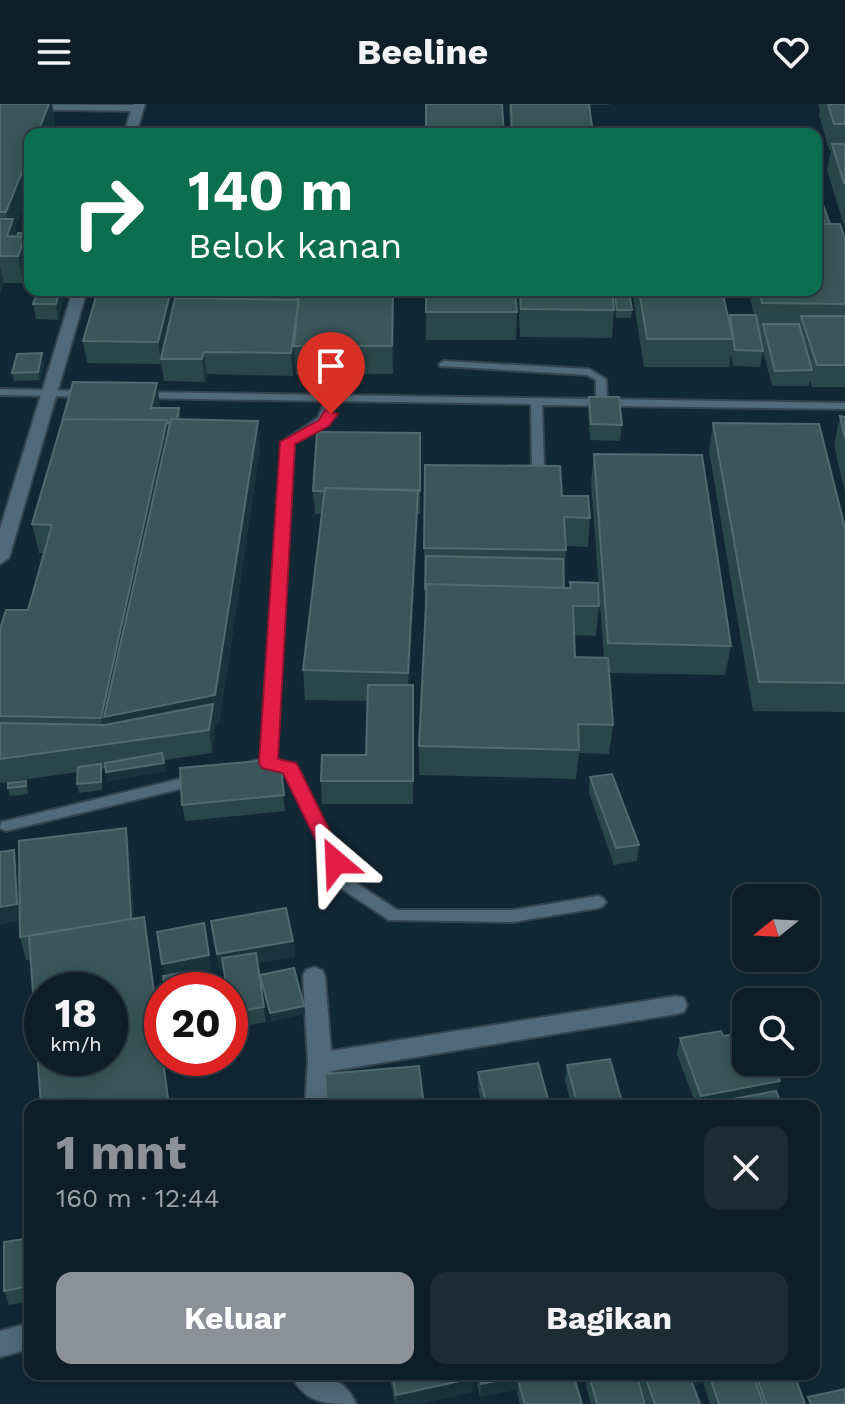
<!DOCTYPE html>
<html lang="id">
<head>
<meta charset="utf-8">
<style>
  :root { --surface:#0e1e28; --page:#1c2b34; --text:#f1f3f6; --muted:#9ba2a8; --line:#2e3c45; --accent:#8c9099 }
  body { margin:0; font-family:"Work Sans",sans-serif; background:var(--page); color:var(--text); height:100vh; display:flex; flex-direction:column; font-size:30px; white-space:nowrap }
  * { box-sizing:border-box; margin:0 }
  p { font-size:26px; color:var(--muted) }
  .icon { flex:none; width:44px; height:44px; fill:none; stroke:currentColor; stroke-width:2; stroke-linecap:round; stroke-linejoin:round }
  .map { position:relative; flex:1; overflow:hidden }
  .drawer { position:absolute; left:24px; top:996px; width:796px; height:280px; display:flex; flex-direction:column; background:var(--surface); border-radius:16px; box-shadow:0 4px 20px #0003,0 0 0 2px var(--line) }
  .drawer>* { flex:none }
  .top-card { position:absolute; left:24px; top:24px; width:798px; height:168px; border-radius:16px; box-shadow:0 4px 20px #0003,0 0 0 2px var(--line); background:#0b6e4f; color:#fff; overflow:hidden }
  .needle { width:52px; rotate:252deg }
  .fabs { position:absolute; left:732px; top:780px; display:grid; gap:16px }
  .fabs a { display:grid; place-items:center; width:88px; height:88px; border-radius:16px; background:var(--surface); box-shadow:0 4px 20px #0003,0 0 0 2px var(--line); font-size:40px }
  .speed { position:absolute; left:24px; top:868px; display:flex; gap:16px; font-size:40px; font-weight:700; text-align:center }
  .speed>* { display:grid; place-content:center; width:104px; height:104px; border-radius:50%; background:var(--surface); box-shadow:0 4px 20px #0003,0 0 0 2px var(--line); line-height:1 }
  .speed small { font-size:20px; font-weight:400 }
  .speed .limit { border:12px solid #d22; background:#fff; color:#111 }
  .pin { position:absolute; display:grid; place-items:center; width:68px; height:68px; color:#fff; margin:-82px -34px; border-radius:50% 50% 50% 0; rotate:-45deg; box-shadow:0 0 8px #0007 }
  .pin .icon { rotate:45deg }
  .me { position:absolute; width:88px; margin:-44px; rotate:334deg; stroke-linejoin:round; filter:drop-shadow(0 0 6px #0008) }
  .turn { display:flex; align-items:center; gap:28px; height:168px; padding:0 32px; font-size:36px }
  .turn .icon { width:104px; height:104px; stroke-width:2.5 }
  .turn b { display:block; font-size:56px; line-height:68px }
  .round { display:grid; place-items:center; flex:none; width:84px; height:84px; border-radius:16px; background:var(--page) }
  .headline { display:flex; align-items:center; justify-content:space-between; height:136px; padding:0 32px }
  h1 { font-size:48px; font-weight:700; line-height:60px; color:var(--accent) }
  .button { display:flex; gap:16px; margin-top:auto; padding:16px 32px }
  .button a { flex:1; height:92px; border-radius:16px; background:var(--accent); color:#fff; font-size:32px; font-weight:700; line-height:92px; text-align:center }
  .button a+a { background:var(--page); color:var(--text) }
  header { display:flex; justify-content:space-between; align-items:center; height:104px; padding:0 32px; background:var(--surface); font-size:36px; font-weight:700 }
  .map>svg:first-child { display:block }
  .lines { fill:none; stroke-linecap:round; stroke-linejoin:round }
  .lane-casing { stroke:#35444f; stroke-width:4 }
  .street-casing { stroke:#35444f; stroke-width:4 }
  .lane { fill:#516978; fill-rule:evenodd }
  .street { fill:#516978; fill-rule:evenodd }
  .wall { fill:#29474b }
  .shaded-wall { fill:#19343c }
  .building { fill:#3a565b; stroke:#516a70; stroke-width:2; fill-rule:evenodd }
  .route { fill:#e11d48; stroke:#92132f; stroke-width:2 }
</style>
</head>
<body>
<header><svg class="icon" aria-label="menu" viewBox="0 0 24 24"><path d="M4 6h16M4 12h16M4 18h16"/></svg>Beeline<svg class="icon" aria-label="heart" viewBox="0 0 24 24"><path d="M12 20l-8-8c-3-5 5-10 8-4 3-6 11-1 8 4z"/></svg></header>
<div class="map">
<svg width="845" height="1300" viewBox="0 0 845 1300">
  <rect width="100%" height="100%" fill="#122835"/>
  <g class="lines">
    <defs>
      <path id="lane" d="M0,0L138,1L142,4L138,7L0,5Z
        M444,257L589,265L606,275L607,295L845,299V305L542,301L544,362L523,377L517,373L532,361L531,300L336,297C332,321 312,328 294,339L276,656L295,660L353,777L397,806H513L598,792L603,794L606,798L603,802L598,804L513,818L389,816L342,785L285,668L269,664L255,667L248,662L250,658L262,655L282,338L318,314L325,297L141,294L135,291L141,288L596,295V276L587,271L440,262L439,260Z
        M0,285L89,287L95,290L89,293L0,291Z
        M200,670L205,671L207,675L205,679L6,727L0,724L1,718L6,717Z"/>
      <path id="street" d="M133,0H145L136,30H124Z
        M73,186H87L9,454L0,460V425Z
        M314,863L322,866L325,872L331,947L676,892L684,894L687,901L684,908L676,910L331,967L329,1002H305L308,959L303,872L306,866Z
        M30,1219V1245L0,1253V1227Z
        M291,1270C320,1270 343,1270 356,1300C327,1300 304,1300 291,1270Z"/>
    </defs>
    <use href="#lane" class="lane-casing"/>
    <use href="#street" class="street-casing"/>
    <use href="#lane" class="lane"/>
    <use href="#street" class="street"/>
  </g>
  <path class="wall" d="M0,0H52L55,21L52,30H30V86L15,124L17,132L30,129V168L29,162L23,179H4L0,190Z
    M502,0H609V1H589L593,30H510L509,0Z
    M818,0H845V125L827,66L831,46H829L819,11L820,6Z
    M830,120L845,135V283H812L810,276L809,282H772L762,243L763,247L760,263L733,262L731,250L729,263H644L632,186H722L729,216L730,211H754L748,186H816Z
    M38,186H67L58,216L36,215L33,200Z
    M256,186H394L393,270L296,271L295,256L293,272L207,270L205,278L164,277L161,258V260L87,259L83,237L173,202L254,195Z
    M426,186L517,208L516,236H426Z
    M518,186H612L614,206L612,234L520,233Z
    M614,186L632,206L631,214H616Z
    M44,257L40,276L14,277L12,269Z
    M589,293L622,321L620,337L590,336L588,308Z
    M160,301L159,304H179L180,315L260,345L219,620L215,621L212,649L164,656L165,667L108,677L106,664L102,665V686L79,689L77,680L78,668L0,679V525L28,506L43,449H39L32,420Z
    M840,312L845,313V389L834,341Z
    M713,319L845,424V608L753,607L709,347Z
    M420,329V410H418L409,581H413V700H322L321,677L366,651L367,597L305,596L303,566L322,410H315L313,387Z
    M594,350L731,542L725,571L609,569L613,621L609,650L579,649L576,675L419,671V642L425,508L424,444L562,392L590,414L588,443L566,442L564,484H570V478L599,502L596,532L574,531L575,553L604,554L591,378Z
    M280,655L285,707L185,717L182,701Z
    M590,673L639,741L637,757L614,761L589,689Z
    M26,677L28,690L10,692L8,684Z
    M126,724L130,747L134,814L149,841L26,856L20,833V816L0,820V748L18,762L20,789Z
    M211,817L293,837L295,853L257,859L266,918L232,924L230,912V886L224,865L220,866Z
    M723,932L780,977L777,989L782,1002H660L695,998L677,950L680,934Z
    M567,961L623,1002H572L565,977Z
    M478,968L550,1002H482L478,984Z
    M30,1134V1197L9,1201L4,1187Z
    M334,1270H380L335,1278Z
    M389,1270H473V1288L418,1300H395Z
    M475,1270H531V1274L534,1273L533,1270H576V1272H574L582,1300H520L517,1290L518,1285L480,1293Z
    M588,1270H705L702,1279L692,1282L700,1300H647L638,1277L645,1300H591L586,1282Z
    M705,1270H794L805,1300H710L703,1278Z"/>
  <path class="shaded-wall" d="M49,0H52L55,21L52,30H37Z
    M30,48V86L15,124L19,142L7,132L9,126L6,108Z
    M25,133L29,162L23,179L18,152Z
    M0,161L4,179L0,190Z
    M60,186H67L58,216L56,200Z
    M171,186L174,207L161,255V260L158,238Z
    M393,186H394L393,270L392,242Z
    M297,209L294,242L295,256L293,272L291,249Z
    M204,248L207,270L205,278L202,255Z
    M42,249L44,257L40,276L38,268Z
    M157,279L160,301L156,319L151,304Z
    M167,316L171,345L258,317L260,345L219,620L215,621L212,649L209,626L106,640L101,614Z
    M418,386V415L408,598V569Z
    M164,659L165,667L108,677L106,668Z
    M126,724L130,747L136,841L131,819Z
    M14,746L18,762L21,816L0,820V803Z
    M144,813L149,841L162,939V952Z
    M293,837L295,853L220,866L217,850Z
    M209,851L212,867L165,876L162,860Z
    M304,902L305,910L271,918L270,909Z
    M162,954H164L170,1002H169Z
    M780,977L776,993L727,996L725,1002H699L701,992Z
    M821,1076L816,1091H814V1077Z
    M527,1270H531L530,1283L518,1276V1285L480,1293L481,1280Z
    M688,1270H705L702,1279L684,1284Z
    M474,1274L473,1288L418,1300H396V1291Z"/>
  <path class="building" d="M0,0H49L37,30H30V48L6,108H0Z
    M426,0H502L504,30H426Z
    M511,0H589L593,30H512Z
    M828,0H845V20H834Z
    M832,40H845V79H844Z
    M816,92H820L830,120H816Z
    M0,115H13L7,132L25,133L18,152H0Z
    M816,120H840L845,135V200L762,199L759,186H816Z
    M18,129H30V143H26L25,133H17Z
    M38,186H60L56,200H33Z
    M98,186H171L158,238L83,237Z
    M256,186H299L297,196L254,195Z
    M299,186H393L392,242H294Z
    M426,186H515L517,208H426Z
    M520,186H612L614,206L521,205Z
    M614,186H629L632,206H617Z
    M639,186H722L733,235H647Z
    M175,194L299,196L291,249L204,248L202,255H161Z
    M730,211H756L763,247L735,246Z
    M801,212H845V261H817Z
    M763,220H799L812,266L775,267Z
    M42,249L38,268L12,269L17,250Z
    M73,278L157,279L151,304H179L177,315H171L170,319H168L167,316L63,315L62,318Z
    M589,293H619L622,321L591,320Z
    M840,312L845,313V334Z
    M63,315L167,316L101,614L0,612V525L6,506H28L52,421L32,420Z
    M171,315L258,317L215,591L104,613Z
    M713,319L819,320L845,424V579L759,578Z
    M317,328L420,329V387L325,384V387H313Z
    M594,350L702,351L731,542L608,539Z
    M425,361L560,362L562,392H588L590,414L564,413L566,446L424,444Z
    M325,384L418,386L408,569L303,566Z
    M426,452L563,455L564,484L427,480L426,485H425Z
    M570,478L598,479L599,502H573L575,553L608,554L613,621L578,620L579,646L419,642L427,480L571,484Z
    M368,581H413V677H321L322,651H366Z
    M213,600L209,626L0,655V619L105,621Z
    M162,649L164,659L106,668L105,659Z
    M280,655L284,691L182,701L180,664Z
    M101,660V678L77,680L78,663Z
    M612,670L639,741L616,744L590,673Z
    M26,677V682L8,684V679Z
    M126,724L131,815L20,833L19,737Z
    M14,746L17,800L0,803V748Z
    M286,804L293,837L217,850L211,817Z
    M144,813L169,1002H41L29,832ZM42,886H110V954H42Z
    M204,819L209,851L162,860L157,828Z
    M256,849L264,903L230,908V886H227L222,854Z
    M294,864L304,902L270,909L260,871Z
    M186,868L189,886H165L163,872Z
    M721,927L723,932L746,928V958H773L780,977L701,992L680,934Z
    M610,955L623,1002H578L567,961Z
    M538,959L550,1002H487L478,968Z
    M419,962L424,1002H327L325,970Z
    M776,987L782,1002H729L727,996Z
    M717,995L719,1002H660Z
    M441,997L479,998V1002H441Z
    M814,1060L821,1076L814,1077Z
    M30,1134V1182L4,1187V1138Z
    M392,1270H473L474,1274L396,1291Z
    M479,1270H527L481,1280Z
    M550,1270H573L582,1300H525L518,1276Z
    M589,1270H636L645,1300H597Z
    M644,1270H689L700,1300H655Z
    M709,1270H753L763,1300H719Z
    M756,1270H794L805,1300H766Z
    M845,1285V1300H811L808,1293Z"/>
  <path class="route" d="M325,306L338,310L329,322L295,340L278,655L296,659L299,664L345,758L336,765L329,763L283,669L262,664L259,659L280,338L319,316Z"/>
</svg>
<div class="fabs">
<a><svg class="needle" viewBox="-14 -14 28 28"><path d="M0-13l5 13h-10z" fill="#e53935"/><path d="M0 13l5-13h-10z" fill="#9ba2a8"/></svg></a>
<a><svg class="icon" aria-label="search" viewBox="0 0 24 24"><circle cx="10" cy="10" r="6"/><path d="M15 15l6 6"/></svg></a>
</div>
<div class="speed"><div>18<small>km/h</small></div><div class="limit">20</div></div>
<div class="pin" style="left:331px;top:310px;background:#d93025"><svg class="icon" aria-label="arrive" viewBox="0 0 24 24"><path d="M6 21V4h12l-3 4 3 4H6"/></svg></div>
<svg class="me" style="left:336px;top:758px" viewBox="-20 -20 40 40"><path d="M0-17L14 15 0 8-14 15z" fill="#e11d48" stroke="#fff" stroke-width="4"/></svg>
<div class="top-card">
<div class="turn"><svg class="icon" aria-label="right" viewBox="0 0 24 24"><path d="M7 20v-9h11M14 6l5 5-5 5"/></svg><div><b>140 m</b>Belok kanan</div></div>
</div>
<section class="drawer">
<div class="headline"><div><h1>1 mnt</h1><p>160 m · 12:44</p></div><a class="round"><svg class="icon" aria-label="close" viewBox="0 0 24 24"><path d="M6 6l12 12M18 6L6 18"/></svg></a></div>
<div class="button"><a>Keluar</a><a>Bagikan</a></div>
</section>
</div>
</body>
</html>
